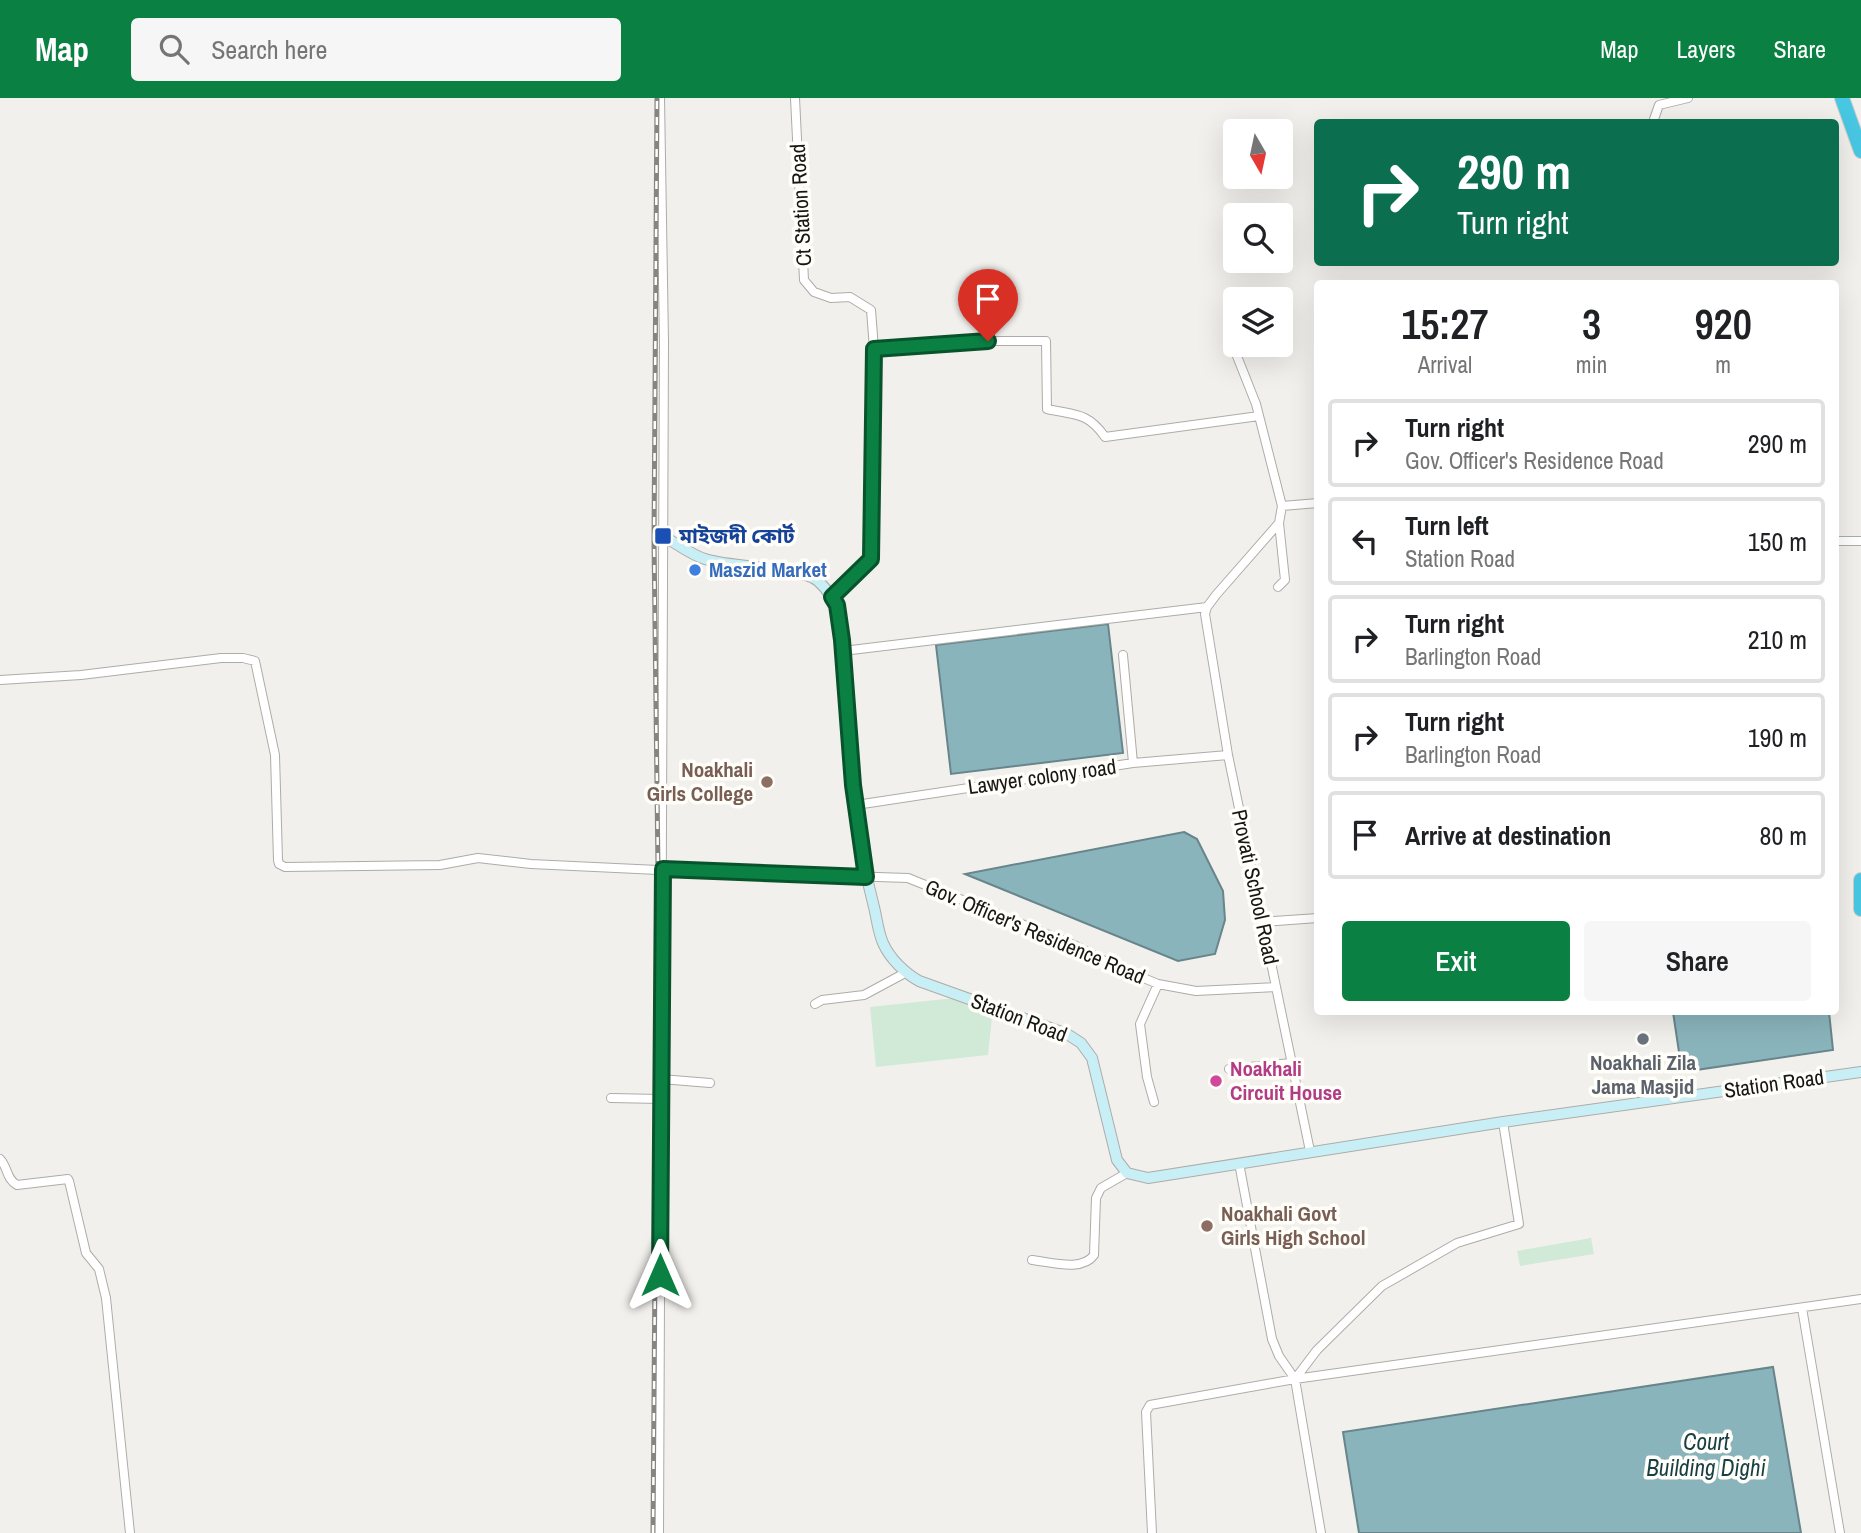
<!DOCTYPE html>
<html lang="en">
<head>
<meta charset="utf-8">
<style>
  :root { --surface:#fff; --page:#f6f6f6; --text:#202124; --muted:#757577; --line:#e0e0e0; --accent:#0b8043 }
  body { margin:0; font-family:"Archivo Narrow","Noto Sans Bengali",sans-serif; background:var(--page); color:var(--text); height:100vh; display:flex; flex-direction:column; font-size:26px; white-space:nowrap }
  * { box-sizing:border-box; margin:0 }
  p { font-size:23px; color:var(--muted) }
  .icon { flex:none; width:38px; height:38px; fill:none; stroke:currentColor; stroke-width:2; stroke-linecap:round; stroke-linejoin:round }
  .map { position:relative; flex:1; overflow:hidden }
  .drawer { position:absolute; left:1314px; top:182px; width:525px; height:735px; display:flex; flex-direction:column; background:var(--surface); border-radius:7px; box-shadow:0 7px 28px #0002 }
  .drawer>* { flex:none }
  .guide { position:absolute; left:1314px; top:21px; width:525px; height:147px; border-radius:7px; box-shadow:0 7px 28px #0002; background:#0b6e4f; color:#fff; overflow:hidden }
  .needle { width:46px; rotate:171deg }
  .buttons { position:absolute; left:1223px; top:21px; display:grid; gap:14px }
  .buttons a { display:grid; place-items:center; width:70px; height:70px; border-radius:7px; background:var(--surface); box-shadow:0 7px 28px #0002; font-size:35px }
  .pin { position:absolute; display:grid; place-items:center; width:60px; height:60px; color:#fff; margin:-72px -30px; border-radius:50% 50% 50% 0; rotate:-45deg; box-shadow:0 0 7px #0007 }
  .pin .icon { rotate:45deg }
  .me { position:absolute; width:77px; margin:-38px; rotate:0deg; stroke-linejoin:round; filter:drop-shadow(0 0 5px #0008) }
  .turn { display:flex; align-items:center; gap:24px; height:147px; padding:0 28px; font-size:32px }
  .turn .icon { width:91px; height:91px; stroke-width:2.5 }
  .turn b { display:block; font-size:49px; line-height:60px }
  .eta { display:flex; justify-content:space-evenly; align-items:center; height:119px; text-align:center }
  .eta b { font-size:42px; font-weight:600; line-height:49px }
  .primary-button { display:flex; gap:14px; margin-top:auto; padding:14px 28px }
  .primary-button a { flex:1; height:80px; border-radius:7px; background:var(--accent); color:#fff; font-size:28px; font-weight:600; line-height:80px; text-align:center }
  .primary-button a+a { background:var(--page); color:var(--text) }
  ul { padding:0; list-style:none }
  li { display:flex; align-items:center; gap:21px; height:88px; margin:0 14px 10px; padding:0 14px; border:4px solid var(--line); border-radius:7px }
  li div { flex:1 }
  li b { display:block; font-size:26px }
  li em { font-style:normal }
  header { display:flex; align-items:center; gap:42px; box-sizing:border-box; height:98px; padding:0 35px; background:var(--accent); color:#fff }
  header strong { font-size:33px }
  nav { display:flex; gap:38px; margin-inline-start:auto; font-size:24px }
  .search { width:490px; height:63px; background:var(--page); display:flex; align-items:center; gap:18px; box-sizing:border-box; padding:0 24px; border-radius:7px; color:var(--muted); font-size:26px }
  .map>svg:first-child { display:block }
  .green { fill:#d0ead7 }
  .water { fill:#8ab4bc; stroke:#67858a; stroke-width:2 }
  .lines { fill:none; stroke-linecap:round; stroke-linejoin:round }
  .street-casing { stroke:#aeaca8; stroke-width:10 }
  .secondary-casing { stroke:#aeaca8; stroke-width:12 }
  .highway-casing { stroke:#cccccb; stroke-width:16 }
  .street { stroke:#fff; stroke-width:8 }
  .secondary { stroke:#c8eef6; stroke-width:10 }
  .highway { stroke:#48c7e2; stroke-width:14 }
  .rail-casing { stroke:#868582; stroke-width:5 }
  .rail { stroke:#fffef9; stroke-width:2.5; stroke-dasharray:8; stroke-linecap:butt }
  .route-casing { stroke:#07532c; stroke-width:18 }
  .route { stroke:#0b8043; stroke-width:12 }
  .transit-dot { fill:#1a4fb4; stroke:#fffef9; stroke-width:2.5 }
  .shop-dot { fill:#3f7fe0; stroke:#fffef9; stroke-width:2.5 }
  .education-dot { fill:#8d6e63; stroke:#fffef9; stroke-width:2.5 }
  .worship-dot { fill:#6b7280; stroke:#fffef9; stroke-width:2.5 }
  .hotel-dot { fill:#d1479c; stroke:#fffef9; stroke-width:2.5 }
  .labels { text-anchor:middle; stroke-width:7; stroke-linejoin:round; paint-order:stroke }
  .street-label { font-size:21px; fill:#161614; stroke:#fffef9 }
  .transit-label { font-size:21px; font-weight:bold; fill:#164399; stroke:#fffef9; text-anchor:start }
  .shop-label { font-size:21px; font-weight:bold; fill:#366cbe; stroke:#fffef9; text-anchor:start }
  .education-label { font-size:21px; font-weight:bold; fill:#785e54; stroke:#fffef9; text-anchor:end }
  .worship-label { font-size:21px; font-weight:bold; fill:#5b616d; stroke:#fffef9 }
  .hotel-label { font-size:21px; font-weight:bold; fill:#b23c85; stroke:#fffef9; text-anchor:start }
  .water-label { font-size:23px; font-style:italic; fill:#173f45; stroke:#fffef9 }
</style>
</head>
<body>
<header>
<strong>Map</strong>
<div class="search"><svg class="icon" aria-label="search" viewBox="0 0 24 24"><circle cx="10" cy="10" r="6"/><path d="M15 15l6 6"/></svg>Search here</div>
<nav><a>Map</a><a>Layers</a><a>Share</a></nav>
</header>
<div class="map">
<svg width="1861" height="1435" viewBox="0 0 1861 1435">
  <rect width="100%" height="100%" fill="#f2f0ec"/>
  <path class="green" d="M955,900L992,919L988,957L876,969L870,909Z
    M1591,1140L1594,1156L1520,1168L1517,1153Z"/>
  <path class="water" d="M1108,526L1123,655L951,676L936,547Z
    M1184,734L1197,741L1223,793L1225,822L1215,856L1178,863L965,776Z
    M1673,914H1829L1833,952L1682,974Z
    M1773,1269L1801,1435H1359L1343,1334Z"/>
  <g class="lines">
    <defs>
      <path id="street" d="M795,0L804,182L814,194L831,200L850,199L871,212L874,251
        M1653,24L1659,7L1688,0
        M1229,238L1256,306L1282,408L1279,425L1216,497L1207,509L1205,516L1228,657L1310,1053
        M1282,408L1318,405
        M1836,443H1861
        M1278,489L1285,482L1279,425
        M832,499L871,461L874,251L988,243H1046L1047,311C1074,317 1088,314 1105,339L1259,318
        M843,553L1207,509
        M1123,557L1133,665
        M0,582L81,577L221,560H243L255,563L275,657L278,762L279,766L285,769L440,767L478,760L531,766L658,772L908,780L1076,848L1112,867L1158,886L1196,893L1276,889
        M856,707L1133,665L1228,657
        M1261,824L1318,820
        M815,906L822,902L864,897L905,875
        M1229,971L1291,965
        M661,981L710,985
        M611,1000L661,1001
        M1154,1004L1147,979L1140,926L1158,886
        M0,1061C8,1069 6,1081 17,1087L68,1081L69,1083L86,1155L99,1171L106,1200L130,1435
        M1239,1065L1272,1241L1279,1258L1295,1281L1321,1435
        M1032,1162C1051,1164 1082,1174 1094,1157L1096,1100L1101,1090L1127,1075
        M1802,1210L1840,1435
        M1295,1281L1317,1252L1382,1188L1457,1145L1519,1126L1503,1024
        M659,1435L664,244L660,0
        M1152,1435L1146,1314L1150,1307L1295,1281L1861,1201"/>
      <path id="secondary" d="M663,438C676,445 691,457 705,461C732,470 801,469 818,483C845,506 843,545 846,577C852,655 854,734 874,809C877,821 878,834 883,845C890,861 905,875 919,883L1067,936L1081,945L1092,960L1117,1062L1127,1075L1148,1080L1503,1024L1861,974"/>
      <path id="highway" d="M1842,0L1861,53
        M1861,782V811"/>
    </defs>
    <use href="#street" class="street-casing"/>
    <use href="#secondary" class="secondary-casing"/>
    <use href="#highway" class="highway-casing"/>
    <use href="#street" class="street"/>
    <use href="#secondary" class="secondary"/>
    <use href="#highway" class="highway"/>
    <defs>
      <path id="rail" d="M653,1435L658,772L654,442L657,0"/>
    </defs>
    <use href="#rail" class="rail-casing"/>
    <use href="#rail" class="rail"/>
  </g>
  <g class="lines">
    <defs>
      <path id="route" d="M660,1177L663,771L866,779L853,687L842,542L837,507L832,499L871,461L874,251L988,243"/>
    </defs>
    <use href="#route" class="route-casing"/>
    <use href="#route" class="route"/>
  </g>
  <rect class="transit-dot" x="654" y="429" width="18" height="18" rx="3.5"/>
  <circle class="shop-dot" cx="695" cy="472" r="7"/>
  <g class="education-dot">
    <circle cx="767" cy="684" r="7"/>
    <circle cx="1207" cy="1128" r="7"/>
  </g>
  <circle class="worship-dot" cx="1643" cy="941" r="7"/>
  <circle class="hotel-dot" cx="1216" cy="983" r="7"/>
  <g class="labels">
    <g class="street-label">
      <text transform="translate(801 107) rotate(-93)" y="7">Ct Station Road</text>
      <text transform="translate(1042 679) rotate(-8)" y="7">Lawyer colony road</text>
      <text transform="translate(1255 789) rotate(78)" y="7">Provati School Road</text>
      <text transform="translate(1035 834) rotate(23)" y="7">Gov. Officer's Residence Road</text>
      <text transform="translate(1019 920) rotate(21)" y="7">Station Road</text>
      <text transform="translate(1774 986) rotate(-8)" y="7">Station Road</text>
    </g>
    <g class="transit-label">
      <text x="679" y="445">মাইজদী কোর্ট</text>
    </g>
    <g class="shop-label">
      <text x="709" y="479">Maszid Market</text>
    </g>
    <g class="education-label">
      <text x="753" y="679">Noakhali<tspan x="753" dy="24">Girls College</tspan></text>
      <text x="1221" y="1123" text-anchor="start">Noakhali Govt<tspan x="1221" dy="24">Girls High School</tspan></text>
    </g>
    <g class="worship-label">
      <text x="1643" y="972">Noakhali Zila<tspan x="1643" dy="24">Jama Masjid</tspan></text>
    </g>
    <g class="hotel-label">
      <text x="1230" y="978">Noakhali<tspan x="1230" dy="24">Circuit House</tspan></text>
    </g>
    <g class="water-label">
      <text x="1706" y="1352">Court<tspan x="1706" dy="26">Building Dighi</tspan></text>
    </g>
  </g>
</svg>
<div class="buttons">
<a><svg class="needle" viewBox="-14 -14 28 28"><path d="M0-13l5 13h-10z" fill="#e53935"/><path d="M0 13l5-13h-10z" fill="#757577"/></svg></a>
<a><svg class="icon" aria-label="search" viewBox="0 0 24 24"><circle cx="10" cy="10" r="6"/><path d="M15 15l6 6"/></svg></a>
<a><svg class="icon" aria-label="layers" viewBox="0 0 24 24"><path d="M12 4l9 5-9 5-9-5zM3 14l9 5 9-5"/></svg></a>
</div>
<div class="pin" style="left:988px;top:243px;background:#d93025"><svg class="icon" aria-label="arrive" viewBox="0 0 24 24"><path d="M6 21V4h12l-3 4 3 4H6"/></svg></div>
<svg class="me" style="left:660px;top:1177px" viewBox="-20 -20 40 40"><path d="M0-17L14 15 0 8-14 15z" fill="#0b8043" stroke="#fff" stroke-width="4"/></svg>
<div class="guide">
<div class="turn"><svg class="icon" aria-label="right" viewBox="0 0 24 24"><path d="M7 20v-9h11M14 6l5 5-5 5"/></svg><div><b>290 m</b>Turn right</div></div>
</div>
<section class="drawer">
<div class="eta">
<div><b>15:27</b><p>Arrival</p></div>
<div><b>3</b><p>min</p></div>
<div><b>920</b><p>m</p></div>
</div>
<ul>
<li><svg class="icon" aria-label="right" viewBox="0 0 24 24"><path d="M7 20v-9h11M14 6l5 5-5 5"/></svg><div><b>Turn right</b><p>Gov. Officer's Residence Road</p></div><em>290 m</em></li>
<li><svg class="icon" aria-label="left" viewBox="0 0 24 24"><path d="M17 20v-9H6M10 6l-5 5 5 5"/></svg><div><b>Turn left</b><p>Station Road</p></div><em>150 m</em></li>
<li><svg class="icon" aria-label="right" viewBox="0 0 24 24"><path d="M7 20v-9h11M14 6l5 5-5 5"/></svg><div><b>Turn right</b><p>Barlington Road</p></div><em>210 m</em></li>
<li><svg class="icon" aria-label="right" viewBox="0 0 24 24"><path d="M7 20v-9h11M14 6l5 5-5 5"/></svg><div><b>Turn right</b><p>Barlington Road</p></div><em>190 m</em></li>
<li><svg class="icon" aria-label="arrive" viewBox="0 0 24 24"><path d="M6 21V4h12l-3 4 3 4H6"/></svg><div><b>Arrive at destination</b></div><em>80 m</em></li>
</ul>
<div class="primary-button"><a>Exit</a><a>Share</a></div>
</section>
</div>
</body>
</html>
